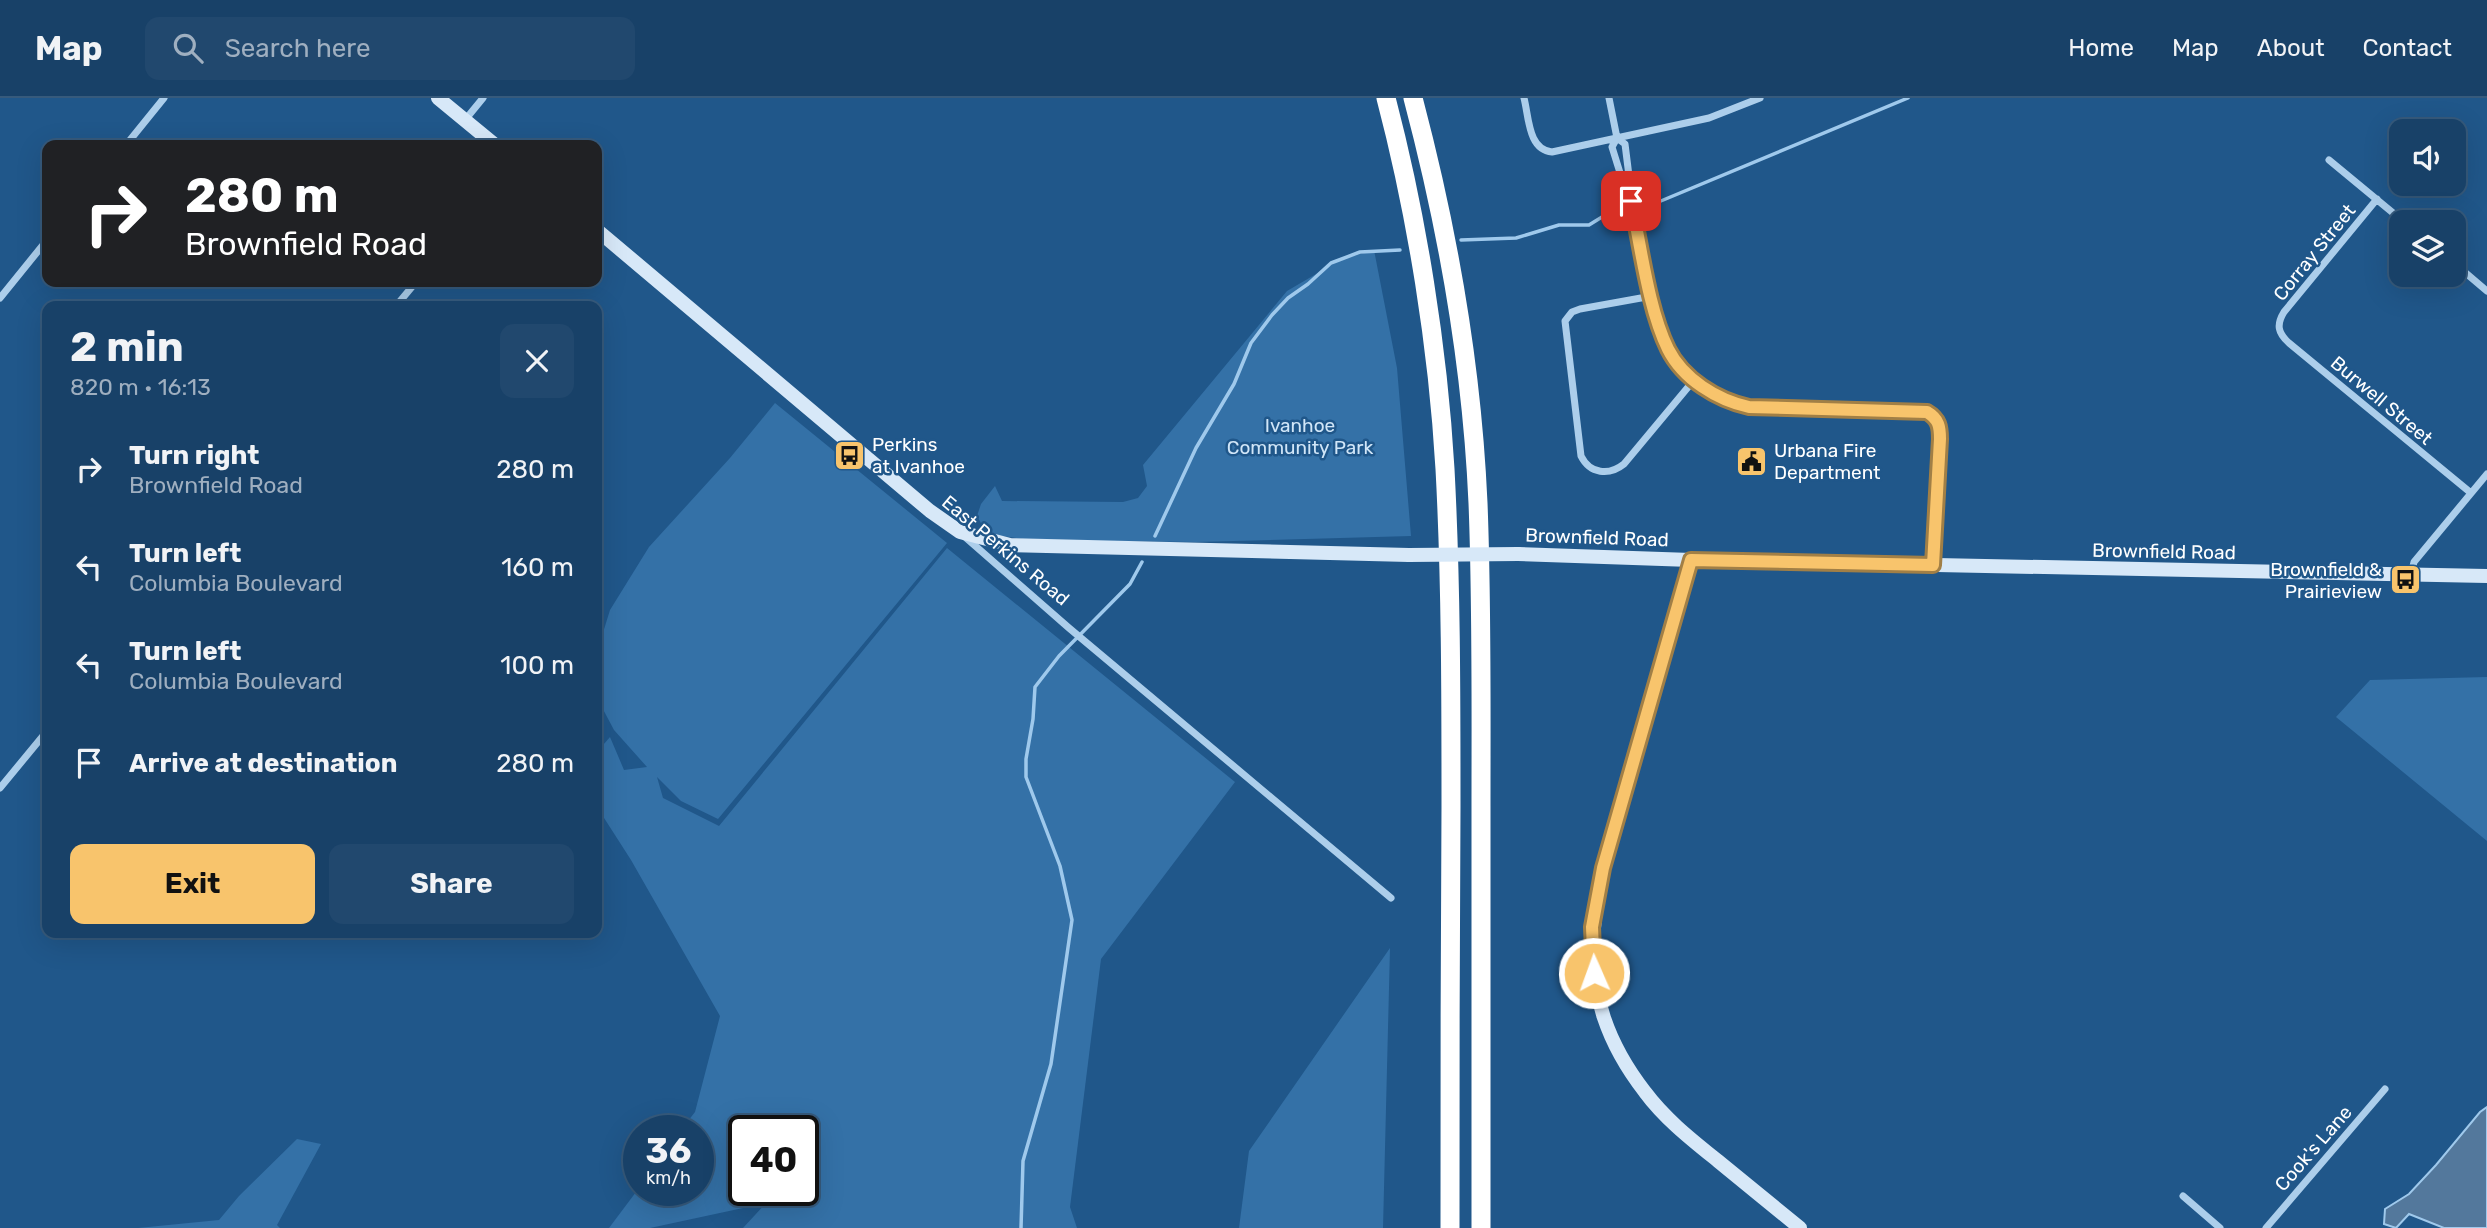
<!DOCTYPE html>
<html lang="en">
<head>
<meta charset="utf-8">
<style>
  :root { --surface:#184168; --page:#21486e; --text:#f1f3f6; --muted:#9fafc0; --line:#365a7c; --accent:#f8c46c }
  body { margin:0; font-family:Rubik,sans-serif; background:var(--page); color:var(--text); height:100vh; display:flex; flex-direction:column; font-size:26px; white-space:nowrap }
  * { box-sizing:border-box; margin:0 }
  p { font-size:23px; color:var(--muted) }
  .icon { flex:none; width:38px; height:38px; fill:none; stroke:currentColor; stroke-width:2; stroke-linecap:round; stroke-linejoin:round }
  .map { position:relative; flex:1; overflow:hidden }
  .panel { position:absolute; left:42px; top:203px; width:560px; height:637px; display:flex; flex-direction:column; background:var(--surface); border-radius:14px; box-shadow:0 7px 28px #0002,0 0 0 2px var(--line) }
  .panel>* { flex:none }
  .hud { position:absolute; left:42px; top:42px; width:560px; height:147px; border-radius:14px; box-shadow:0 7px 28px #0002,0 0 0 2px var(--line); background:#202124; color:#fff; overflow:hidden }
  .controls { position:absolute; left:2389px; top:21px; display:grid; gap:14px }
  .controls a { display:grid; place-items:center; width:77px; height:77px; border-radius:14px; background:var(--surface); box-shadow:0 7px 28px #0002,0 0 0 2px var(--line); font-size:35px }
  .speed { position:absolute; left:623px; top:1017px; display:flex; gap:14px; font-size:35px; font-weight:700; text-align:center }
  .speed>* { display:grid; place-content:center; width:91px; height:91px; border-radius:50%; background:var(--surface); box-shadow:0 7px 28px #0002,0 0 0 2px var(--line); line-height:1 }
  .speed small { font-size:18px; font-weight:400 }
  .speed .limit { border:4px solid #111; border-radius:10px; background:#fff; color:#111 }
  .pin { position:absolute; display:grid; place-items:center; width:60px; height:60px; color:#fff; margin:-30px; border-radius:14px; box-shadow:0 4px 10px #0006 }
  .me { position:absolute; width:77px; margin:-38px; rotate:358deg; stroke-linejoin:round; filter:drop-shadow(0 0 5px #0008) }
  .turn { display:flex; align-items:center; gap:24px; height:147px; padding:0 28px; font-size:32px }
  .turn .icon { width:91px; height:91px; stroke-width:2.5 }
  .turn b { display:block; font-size:49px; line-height:60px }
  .round { display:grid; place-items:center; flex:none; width:74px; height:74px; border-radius:14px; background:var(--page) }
  .overview { display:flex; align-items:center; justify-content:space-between; height:119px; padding:0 28px }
  h1 { font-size:42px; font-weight:700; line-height:52px }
  .cta { display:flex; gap:14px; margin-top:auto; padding:14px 28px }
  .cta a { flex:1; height:80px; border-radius:14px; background:var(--accent); color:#111; font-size:28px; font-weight:700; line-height:80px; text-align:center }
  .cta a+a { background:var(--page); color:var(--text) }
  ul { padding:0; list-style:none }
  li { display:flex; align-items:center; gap:21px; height:98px; padding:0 28px }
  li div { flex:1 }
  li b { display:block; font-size:26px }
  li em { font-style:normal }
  header { display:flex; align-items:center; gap:42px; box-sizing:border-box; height:98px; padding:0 35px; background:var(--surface); border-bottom:2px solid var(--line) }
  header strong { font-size:33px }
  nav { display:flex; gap:38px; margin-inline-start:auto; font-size:24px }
  .search { width:490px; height:63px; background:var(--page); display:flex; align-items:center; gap:18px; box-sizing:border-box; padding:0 24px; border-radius:14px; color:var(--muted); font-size:26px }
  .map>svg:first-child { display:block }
  .green { fill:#3471a7; fill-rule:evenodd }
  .water { fill:#53789c; stroke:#9fc9ec; stroke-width:2 }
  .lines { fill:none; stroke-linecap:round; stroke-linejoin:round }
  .stream { stroke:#9fc9ec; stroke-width:3.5 }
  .street { stroke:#acceeb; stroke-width:7 }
  .secondary { stroke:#d7e8f8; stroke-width:14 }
  .highway { stroke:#fff; stroke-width:19 }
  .secondary-bridge { stroke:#d7e8f8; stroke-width:14 }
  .route-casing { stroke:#a17f46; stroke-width:18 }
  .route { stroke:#f8c46c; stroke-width:12 }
  .labels { text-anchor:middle; stroke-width:5; stroke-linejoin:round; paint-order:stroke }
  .street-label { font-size:19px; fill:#fff; stroke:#20578a }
  .park-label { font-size:19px; fill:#d1e6f8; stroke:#20578a }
  .poi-label { font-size:19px; fill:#fff; stroke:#20578a; text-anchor:start }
</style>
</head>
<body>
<header>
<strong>Map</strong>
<div class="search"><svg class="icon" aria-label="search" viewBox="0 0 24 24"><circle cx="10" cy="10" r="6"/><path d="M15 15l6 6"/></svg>Search here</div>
<nav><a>Home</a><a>Map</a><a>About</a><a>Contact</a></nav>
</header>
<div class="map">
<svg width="2487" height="1130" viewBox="0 0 2487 1130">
  <rect width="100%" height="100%" fill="#20578a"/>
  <path class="green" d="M1374,152L1397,270L1411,438L1196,444L1030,442L987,436L977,418L981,406L995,388L1002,403L1123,404L1138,400L1147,388L1143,367L1287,193L1340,162Z
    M775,305L947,445L718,721L681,703L657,679L663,700L719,728L947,450L1235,684L1101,861L1070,1109L1077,1130H743L766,1105L650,1130H609L639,1090V1092H698V1032H681L695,1014L720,918L631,762L597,709V654L610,639L624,672L647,669L614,632L597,600V554L610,512L649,449L730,360ZM803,1032V1092H744V1032Z
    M2487,579V743L2336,619L2370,582Z
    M1390,850L1383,1130H1239L1249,1053Z
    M297,1041L321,1046L277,1127L280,1130H138L219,1122L239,1098Z"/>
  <path class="water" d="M2487,1009V1130H2444L2409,1116L2396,1130L2384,1126L2385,1111L2409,1096L2436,1067L2480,1014Z"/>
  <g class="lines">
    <path class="stream" d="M1644,110L1908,0
      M1644,116L1652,109
      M1461,142L1516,140L1559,127H1589L1602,119L1623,115
      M1155,438L1196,350L1234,286L1251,245L1272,217L1288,200L1308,186L1331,165L1360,154L1400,152
      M1021,1130L1023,1063L1051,966L1072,822L1060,768L1026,679V661L1033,621L1035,589L1059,558L1130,486L1142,464"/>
    <path class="street" d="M1524,0C1529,19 1528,52 1552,54L1709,20L1760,0
      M1609,0L1617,40L1612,49L1621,78L1627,86
      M465,22L483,0
      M1617,40L1625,46L1629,78L1627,86L1661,231C1676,272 1705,299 1749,309L1920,313C1937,316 1940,326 1940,341L1933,466
      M126,47L164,0
      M2329,62L2404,124
      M2377,101L2284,214C2276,227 2278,235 2289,245L2471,395
      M2454,165L2487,193
      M1652,198L1580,211L1572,214L1565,223L1581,358C1590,376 1609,378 1624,366L1694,282
      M0,200L47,142
      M396,208L416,184
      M964,438L1069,530L1391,800
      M2411,476L2414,464L2487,376
      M0,690L47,633
      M2183,1098L2220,1130
      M2266,1130L2385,991"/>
    <path class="secondary" d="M438,0L495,47
      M597,132L930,413L960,434L1010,447L1409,457
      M1518,456L1691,462L2487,478
      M1691,462C1674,529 1654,595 1635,661C1600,783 1557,881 1645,994C1665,1021 1692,1042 1718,1063C1745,1085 1773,1108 1800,1130"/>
    <path class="highway" d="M1386,0C1417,118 1438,250 1445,371C1451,483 1451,596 1451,708C1450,849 1450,989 1450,1130
      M1413,0C1448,132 1472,269 1478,405C1482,506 1481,607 1481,708C1481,848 1481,989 1481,1130"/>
    <path class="secondary-bridge" d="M1409,457L1518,456"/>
  </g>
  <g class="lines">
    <defs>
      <path id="route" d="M1594,875L1592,829L1603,770L1691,462L1933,467L1940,341C1940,329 1939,321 1927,314L1749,309C1717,302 1683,281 1668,251C1648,210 1641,148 1631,103"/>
    </defs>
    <use href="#route" class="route-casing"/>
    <use href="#route" class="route"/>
  </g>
  <defs>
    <symbol id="bus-square" viewBox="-11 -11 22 22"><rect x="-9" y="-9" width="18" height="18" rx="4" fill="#f8c46c" stroke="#20578a"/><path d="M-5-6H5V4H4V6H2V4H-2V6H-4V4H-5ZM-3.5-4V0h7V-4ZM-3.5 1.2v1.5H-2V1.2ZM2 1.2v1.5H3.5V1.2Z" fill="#111"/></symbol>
    <symbol id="civic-square" viewBox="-11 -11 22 22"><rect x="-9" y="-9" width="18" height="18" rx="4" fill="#f8c46c" stroke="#20578a"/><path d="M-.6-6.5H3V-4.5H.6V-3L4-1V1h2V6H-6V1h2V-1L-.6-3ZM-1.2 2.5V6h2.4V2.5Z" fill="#111"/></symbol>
  </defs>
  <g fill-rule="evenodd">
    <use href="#bus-square" x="832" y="340" width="35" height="35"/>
    <use href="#civic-square" x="1734" y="346" width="35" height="35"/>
    <use href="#bus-square" x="2388" y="464" width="35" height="35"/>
  </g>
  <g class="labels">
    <g class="street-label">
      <text transform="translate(2314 154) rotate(-51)" y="7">Corray Street</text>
      <text transform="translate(2382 302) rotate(40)" y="7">Burwell Street</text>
      <text transform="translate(1597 439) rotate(2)" y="7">Brownfield Road</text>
      <text transform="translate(1006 452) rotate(40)" y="7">East Perkins Road</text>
      <text transform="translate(2164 453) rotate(1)" y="7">Brownfield Road</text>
      <text transform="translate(2313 1050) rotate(-49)" y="7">Cook's Lane</text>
    </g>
    <g class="park-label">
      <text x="1300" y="334">Ivanhoe<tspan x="1300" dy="22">Community Park</tspan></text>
    </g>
    <g class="poi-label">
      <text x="872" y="353">Perkins<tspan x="872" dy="22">at Ivanhoe</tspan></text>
      <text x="1774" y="359">Urbana Fire<tspan x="1774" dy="22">Department</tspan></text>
      <text x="2382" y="478" text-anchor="end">Brownfield &amp;<tspan x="2382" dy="22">Prairieview</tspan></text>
    </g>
  </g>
</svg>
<div class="controls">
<a><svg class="icon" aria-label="sound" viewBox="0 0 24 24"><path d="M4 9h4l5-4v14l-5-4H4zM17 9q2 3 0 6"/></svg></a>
<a><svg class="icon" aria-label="layers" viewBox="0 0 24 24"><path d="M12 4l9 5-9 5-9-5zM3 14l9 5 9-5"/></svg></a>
</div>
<div class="speed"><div>36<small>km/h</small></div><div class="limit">40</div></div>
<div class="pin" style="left:1631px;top:103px;background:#d93025"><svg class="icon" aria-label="arrive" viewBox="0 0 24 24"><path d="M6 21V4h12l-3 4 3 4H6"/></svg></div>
<svg class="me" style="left:1594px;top:875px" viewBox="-20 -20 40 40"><circle r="17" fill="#f8c46c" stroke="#fff" stroke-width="3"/><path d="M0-11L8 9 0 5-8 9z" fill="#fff"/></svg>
<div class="hud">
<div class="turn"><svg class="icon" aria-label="right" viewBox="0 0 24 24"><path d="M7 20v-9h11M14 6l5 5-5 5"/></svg><div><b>280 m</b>Brownfield Road</div></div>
</div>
<section class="panel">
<div class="overview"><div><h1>2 min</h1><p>820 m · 16:13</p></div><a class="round"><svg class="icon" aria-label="close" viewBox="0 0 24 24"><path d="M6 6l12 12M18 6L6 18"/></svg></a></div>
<ul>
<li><svg class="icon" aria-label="right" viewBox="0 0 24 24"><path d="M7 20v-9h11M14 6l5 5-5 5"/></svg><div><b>Turn right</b><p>Brownfield Road</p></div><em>280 m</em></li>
<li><svg class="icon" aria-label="left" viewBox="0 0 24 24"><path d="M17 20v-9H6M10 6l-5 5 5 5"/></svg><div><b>Turn left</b><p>Columbia Boulevard</p></div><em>160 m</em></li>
<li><svg class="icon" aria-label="left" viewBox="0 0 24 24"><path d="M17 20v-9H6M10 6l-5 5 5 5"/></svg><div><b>Turn left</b><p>Columbia Boulevard</p></div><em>100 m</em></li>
<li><svg class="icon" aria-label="arrive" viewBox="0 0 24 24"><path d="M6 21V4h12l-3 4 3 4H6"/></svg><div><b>Arrive at destination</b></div><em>280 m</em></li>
</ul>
<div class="cta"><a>Exit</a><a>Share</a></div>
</section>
</div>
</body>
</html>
